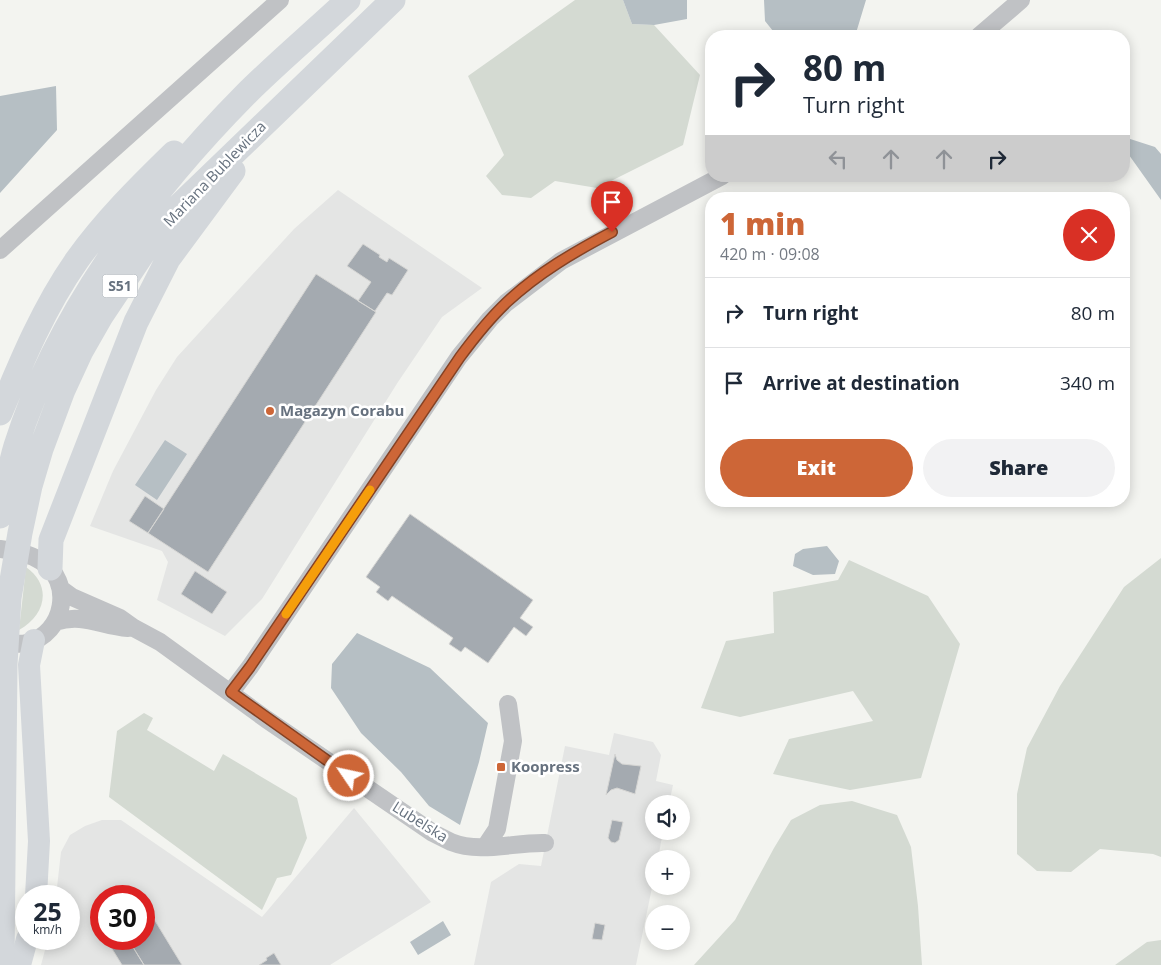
<!DOCTYPE html>
<html lang="en">
<head>
<meta charset="utf-8">
<style>
  :root { --surface:#fff; --page:#f2f2f3; --text:#1f2937; --muted:#747a83; --line:#e0e1e3; --accent:#cd6637 }
  body { margin:0; font-family:"Open Sans",sans-serif; background:var(--page); color:var(--text); height:100vh; display:flex; flex-direction:column; font-size:19px; white-space:nowrap }
  * { box-sizing:border-box; margin:0 }
  p { font-size:16px; color:var(--muted) }
  .icon { flex:none; width:28px; height:28px; fill:none; stroke:currentColor; stroke-width:2; stroke-linecap:round; stroke-linejoin:round }
  .map { position:relative; flex:1; overflow:hidden }
  .details { position:absolute; left:705px; top:192px; width:425px; height:315px; display:flex; flex-direction:column; background:var(--surface); border-radius:20px; box-shadow:0 2px 12px #0003 }
  .details>* { flex:none }
  .guide { position:absolute; left:705px; top:30px; width:425px; height:152px; border-radius:20px; box-shadow:0 2px 12px #0003; background:#fff; color:var(--text); overflow:hidden }
  .controls { position:absolute; left:645px; top:795px; display:grid; gap:10px }
  .controls a { display:grid; place-items:center; width:45px; height:45px; border-radius:50%; background:var(--surface); box-shadow:0 2px 12px #0003; font-size:25px }
  .speed { position:absolute; left:15px; top:885px; display:flex; gap:10px; font-size:25px; font-weight:700; text-align:center }
  .speed>* { display:grid; place-content:center; width:65px; height:65px; border-radius:50%; background:var(--surface); box-shadow:0 2px 12px #0003; line-height:1 }
  .speed small { font-size:12px; font-weight:400 }
  .speed .limit { border:8px solid #d22; background:#fff; color:#111 }
  .pin { position:absolute; display:grid; place-items:center; width:42px; height:42px; color:#fff; margin:-51px -21px; border-radius:50% 50% 50% 0; rotate:-45deg; box-shadow:0 0 5px #0007 }
  .pin .icon { rotate:45deg }
  .me { position:absolute; width:55px; margin:-28px; rotate:304deg; stroke-linejoin:round; filter:drop-shadow(0 0 4px #0008) }
  .turn { display:flex; align-items:center; gap:18px; height:105px; padding:0 15px; font-size:22px }
  .turn .icon { width:65px; height:65px; stroke-width:2.5 }
  .turn b { display:block; font-size:35px; line-height:42px }
  .lanes { display:flex; align-items:center; height:48px; padding:0 15px; background:#0003; justify-content:center; gap:25px; direction:ltr }
  .lanes .off { opacity:.35 }
  .round { display:grid; place-items:center; flex:none; width:52px; height:52px; border-radius:26px; background:var(--page) }
  .overview { display:flex; align-items:center; justify-content:space-between; height:85px; padding:0 15px }
  h1 { font-size:30px; font-weight:800; line-height:38px; color:var(--accent) }
  .cta { display:flex; gap:10px; margin-top:auto; padding:10px 15px }
  .cta a { flex:1; height:58px; border-radius:30px; background:var(--accent); color:#fff; font-size:20px; font-weight:800; line-height:58px; text-align:center }
  .cta a+a { background:var(--page); color:var(--text) }
  ul { padding:0; list-style:none }
  li { display:flex; align-items:center; gap:15px; height:70px; padding:0 15px; border-top:1px solid var(--line) }
  li div { flex:1 }
  li b { display:block; font-size:19px }
  li em { font-style:normal }
  .map>svg:first-child { display:block }
  .built { fill:#e4e5e4; fill-rule:evenodd }
  .green { fill:#d4dad2 }
  .water { fill:#b6bfc4 }
  .building { fill:#a4aab0; stroke:#d5d5d3 }
  .lines { fill:none; stroke-linecap:round; stroke-linejoin:round }
  .minor { stroke:#c0c2c5; stroke-width:18 }
  .major { stroke:#d3d7db; stroke-width:22 }
  .highway { stroke:#d3d7db; stroke-width:25 }
  .route-casing { stroke:#854224; stroke-width:12 }
  .route { stroke:#cd6637; stroke-width:9 }
  .slow { stroke:#f59e0b; stroke-width:9 }
  .poi-dot { fill:#cd6637; stroke:#fff; stroke-width:2 }
  .labels { text-anchor:middle; stroke-width:5; stroke-linejoin:round; paint-order:stroke }
  .shield { fill:#fff; stroke:#949ca5; stroke-width:1 }
  .shield-label { font-size:14px; font-weight:bold; fill:#66717e }
  .street-label { font-size:15px; fill:#66717e; stroke:#fff }
  .poi-label { font-size:15px; font-weight:bold; fill:#66717e; stroke:#fff; text-anchor:start }
</style>
</head>
<body>
<div class="map">
<svg width="1161" height="965" viewBox="0 0 1161 965">
  <rect width="100%" height="100%" fill="#f3f4f0"/>
  <path class="built" d="M338,190L482,288L442,317L398,382L262,599L225,636L157,600L168,562L162,551L90,526L113,471L156,390L177,357L294,229Z
    M614,733L653,742L661,755L656,781L673,785L669,804H654V831H663L658,859H654V878L636,965H474L491,882L519,864L541,866L565,746L609,755Z
    M354,808L431,902L330,965H41L48,939H69V896H56L61,852L70,835L85,826L102,820H121L262,917ZM101,896H144V939H101Z"/>
  <path class="green" d="M575,0H623L632,24L654,25L700,75L683,145L597,188L555,181L531,198L502,195L486,176L504,155L468,76Z
    M1161,558V857L1153,854L1100,849L1071,872L1037,871L1017,854V794L1027,748L1060,686L1124,587Z
    M849,560L928,596L960,644L921,778L850,790L773,774L789,739L873,721L853,691L740,717L701,708L726,641L774,633L773,592L838,580Z
    M26,567C53,586 45,616 19,630Z
    M144,713L153,718L147,730L214,771L223,754L297,798L307,838L291,875L277,878L262,910L109,797L117,731Z
    M852,801L897,815L911,847L918,906L922,965H694L735,920L774,848L791,820L820,805Z
    M1161,940V965H1115L1147,942Z"/>
  <path class="water" d="M623,0H687V19L654,25L632,24Z
    M764,0H866L856,33L851,36H777L765,21Z
    M56,86L57,130L0,193V96Z
    M1124,137L1155,147L1161,154V200L1124,148Z
    M165,440L187,454L157,500L135,485Z
    M827,546L839,561L835,574L813,575L793,566L795,554L803,549Z
    M357,633L430,668L488,723L479,762L460,825L429,806L401,772L361,733L331,688L332,664Z
    M443,921L451,935L418,955L410,942Z"/>
  <path class="building" d="M363,244L380,255L379,257L387,262L389,258L408,270L392,295L387,293L375,311L376,312L358,301L371,282L347,266Z
    M316,274L376,312L208,572L148,533Z
    M145,496L164,509L148,533L129,521Z
    M410,514L533,600L520,618L533,627L526,636L514,627L488,663L465,647L461,652L449,644L453,638L392,596L388,601L376,592L380,587L366,577Z
    M195,571L227,592L212,614L181,594Z
    M615,754L617,760L622,764L641,766L635,794L617,788L611,790L606,795Z
    M612,820L623,822L619,840L615,843L611,842L608,838Z
    M146,906L182,965H144L128,939H144V908Z
    M595,923L605,925L602,940L592,939Z
    M106,939H128L144,965H122Z
    M274,953L281,965H259L267,960L266,958Z"/>
  <g class="lines">
    <path class="minor" d="M979,36L1021,0
      M0,250L280,0
      M0,549C14,551 28,553 41,561C74,581 65,634 27,643C19,645 8,643 0,642
      M61,589L72,597L120,618L134,628L160,642L266,719L433,833C439,836 445,839 451,842C481,854 514,842 545,843
      M55,622C83,613 101,626 128,628
      M231,692L250,667L459,357L490,319L506,303L561,261L722,176
      M485,847L497,829L513,741L508,704"/>
    <path class="major" d="M34,640L29,665L39,841L36,896
      M20,965L27,939"/>
    <path class="highway" d="M0,413C22,360 44,307 77,260C105,221 139,187 174,153
      M0,516C5,493 9,469 16,446C57,315 149,192 245,95C278,62 314,32 348,0
      M50,568L51,540L136,322L168,259L233,171
      M2,965L5,664L9,598L20,533L30,486L41,449L63,390L81,351L101,316L145,250L177,208L393,0"/>
  </g>
  <g class="lines">
    <defs>
      <path id="route" d="M349,776L231,692L250,667L460,357C474,338 489,319 507,302C538,273 574,252 612,232"/>
    </defs>
    <use href="#route" class="route-casing"/>
    <use href="#route" class="route"/>
    <path class="slow" d="M286,614L370,490"/>
  </g>
  <g class="poi-dot">
    <circle cx="270" cy="411" r="5"/>
    <rect x="496" y="762" width="10" height="10" rx="2.5"/>
  </g>
  <g class="labels">
    <rect class="shield" x="102.5" y="274.5" width="35" height="23" rx="4"/>
    <g class="shield-label">
      <text x="120" y="291">S51</text>
    </g>
    <g class="street-label">
      <text transform="translate(215 174) rotate(-46)" y="5">Mariana Bublewicza</text>
      <text transform="translate(420 822) rotate(32)" y="5">Lubelska</text>
    </g>
    <g class="poi-label">
      <text x="280" y="416">Magazyn Corabu</text>
      <text x="511" y="772">Koopress</text>
    </g>
  </g>
</svg>
<div class="controls">
<a><svg class="icon" aria-label="sound" viewBox="0 0 24 24"><path d="M4 9h4l5-4v14l-5-4H4zM17 9q2 3 0 6"/></svg></a>
<a>+</a>
<a>−</a>
</div>
<div class="speed"><div>25<small>km/h</small></div><div class="limit">30</div></div>
<div class="pin" style="left:612px;top:232px;background:#d93025"><svg class="icon" aria-label="arrive" viewBox="0 0 24 24"><path d="M6 21V4h12l-3 4 3 4H6"/></svg></div>
<svg class="me" style="left:349px;top:776px" viewBox="-20 -20 40 40"><circle r="17" fill="#cd6637" stroke="#fff" stroke-width="3"/><path d="M0-11L8 9 0 5-8 9z" fill="#fff"/></svg>
<div class="guide">
<div class="turn"><svg class="icon" aria-label="right" viewBox="0 0 24 24"><path d="M7 20v-9h11M14 6l5 5-5 5"/></svg><div><b>80 m</b>Turn right</div></div>
<div class="lanes"><svg class="icon off" aria-label="left" viewBox="0 0 24 24"><path d="M17 20v-9H6M10 6l-5 5 5 5"/></svg><svg class="icon off" aria-label="ahead" viewBox="0 0 24 24"><path d="M12 20V5M6 11l6-6 6 6"/></svg><svg class="icon off" aria-label="ahead" viewBox="0 0 24 24"><path d="M12 20V5M6 11l6-6 6 6"/></svg><svg class="icon" aria-label="right" viewBox="0 0 24 24"><path d="M7 20v-9h11M14 6l5 5-5 5"/></svg></div>
</div>
<section class="details">
<div class="overview"><div><h1>1 min</h1><p>420 m · 09:08</p></div><a class="round" style="background:#d93025;color:#fff"><svg class="icon" aria-label="close" viewBox="0 0 24 24"><path d="M6 6l12 12M18 6L6 18"/></svg></a></div>
<ul>
<li><svg class="icon" aria-label="right" viewBox="0 0 24 24"><path d="M7 20v-9h11M14 6l5 5-5 5"/></svg><div><b>Turn right</b></div><em>80 m</em></li>
<li><svg class="icon" aria-label="arrive" viewBox="0 0 24 24"><path d="M6 21V4h12l-3 4 3 4H6"/></svg><div><b>Arrive at destination</b></div><em>340 m</em></li>
</ul>
<div class="cta"><a>Exit</a><a>Share</a></div>
</section>
</div>
</body>
</html>
